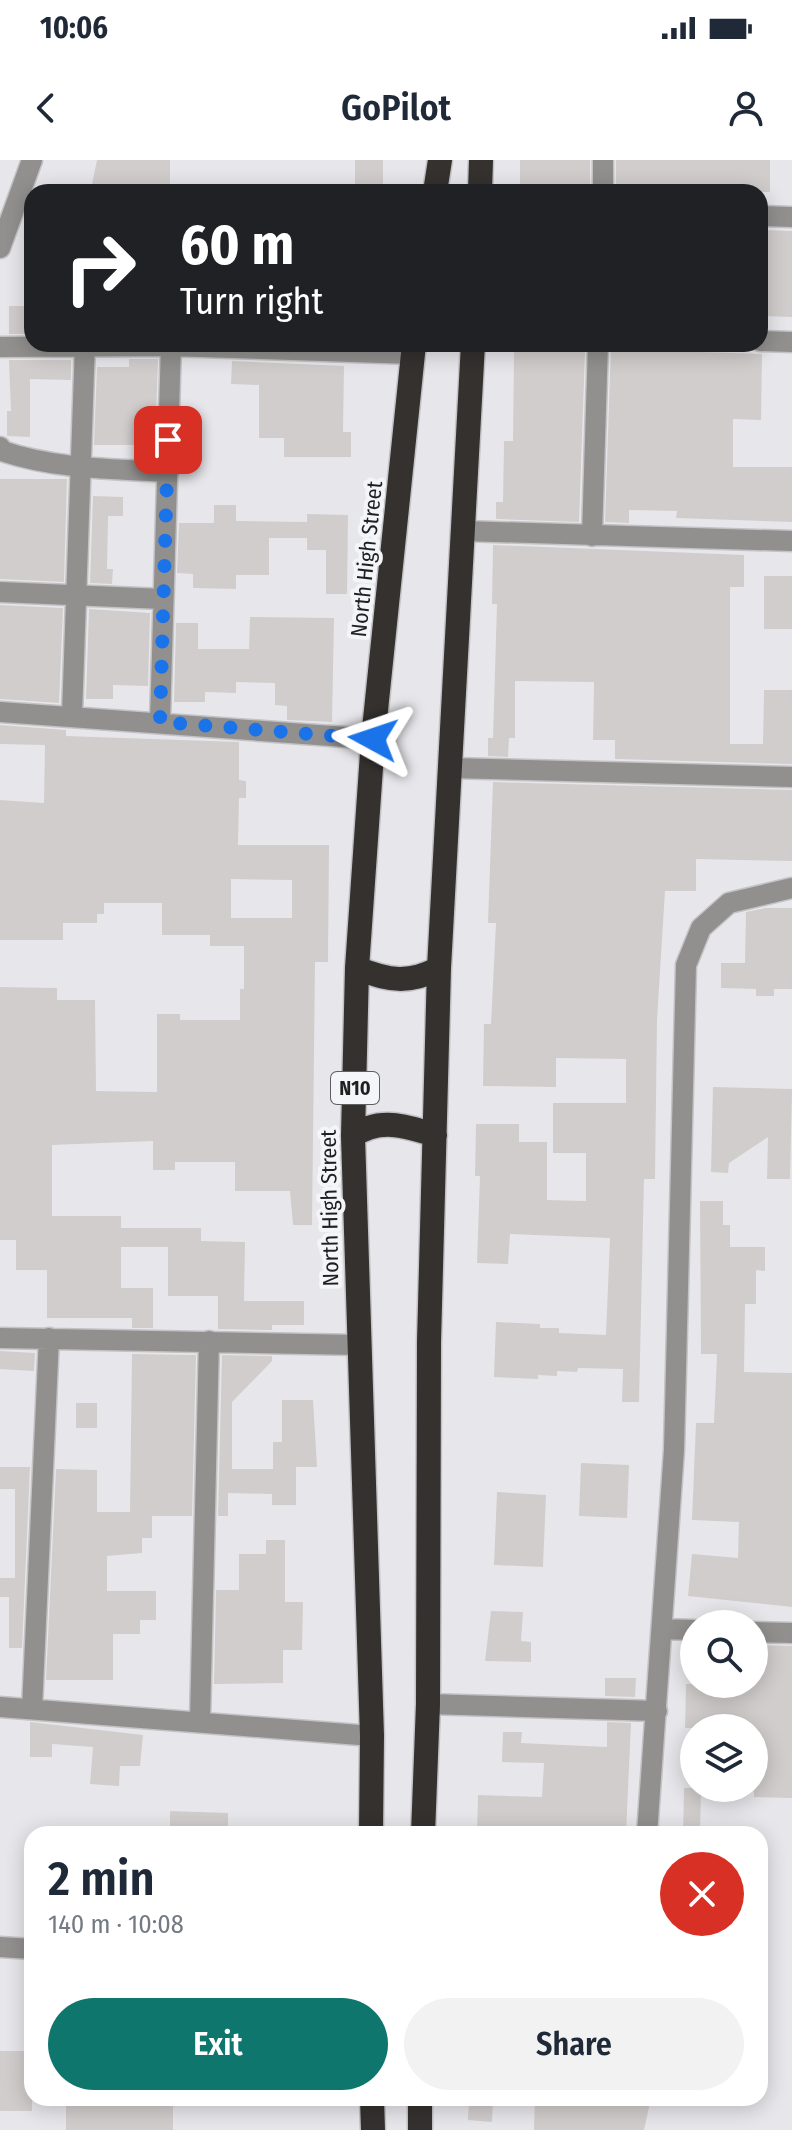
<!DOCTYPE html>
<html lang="en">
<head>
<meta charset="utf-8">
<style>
  :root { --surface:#fff; --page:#f2f2f3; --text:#1f2937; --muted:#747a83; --accent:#0f766e }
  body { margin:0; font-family:"Fira Sans Condensed",sans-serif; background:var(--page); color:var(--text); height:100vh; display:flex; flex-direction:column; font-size:30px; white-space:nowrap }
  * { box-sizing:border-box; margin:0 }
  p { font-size:26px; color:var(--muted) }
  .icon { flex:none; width:44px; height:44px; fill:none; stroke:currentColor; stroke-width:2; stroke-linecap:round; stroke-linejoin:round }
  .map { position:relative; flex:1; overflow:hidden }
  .sheet { position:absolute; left:24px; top:1666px; width:744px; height:280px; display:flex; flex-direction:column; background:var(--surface); border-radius:24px; box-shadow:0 4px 20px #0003 }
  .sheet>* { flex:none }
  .top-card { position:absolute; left:24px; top:24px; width:744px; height:168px; border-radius:24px; box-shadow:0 4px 20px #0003; background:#202124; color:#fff; overflow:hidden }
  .buttons { position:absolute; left:680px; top:1450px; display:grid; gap:16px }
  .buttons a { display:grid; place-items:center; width:88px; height:88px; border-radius:50%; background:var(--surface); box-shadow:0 4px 20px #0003; font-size:40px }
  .pin { position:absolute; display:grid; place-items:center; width:68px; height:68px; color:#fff; margin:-34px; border-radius:16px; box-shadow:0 4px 12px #0006 }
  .me { position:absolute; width:88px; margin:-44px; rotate:275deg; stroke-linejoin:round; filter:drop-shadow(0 0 6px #0008) }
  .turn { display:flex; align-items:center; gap:28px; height:168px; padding:0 24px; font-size:36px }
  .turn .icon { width:104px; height:104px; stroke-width:2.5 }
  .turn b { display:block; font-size:56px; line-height:68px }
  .round { display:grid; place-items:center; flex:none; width:84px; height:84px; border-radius:42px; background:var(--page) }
  .overview { display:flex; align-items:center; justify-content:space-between; height:136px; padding:0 24px }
  h1 { font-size:48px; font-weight:600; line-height:60px }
  .button { display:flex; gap:16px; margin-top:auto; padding:16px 24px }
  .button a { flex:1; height:92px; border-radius:48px; background:var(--accent); color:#fff; font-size:32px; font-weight:600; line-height:92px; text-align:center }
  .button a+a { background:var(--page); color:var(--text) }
  .status { display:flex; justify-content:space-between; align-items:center; height:56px; padding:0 40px; background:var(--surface); direction:ltr }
  .status svg { height:22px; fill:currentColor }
  header { display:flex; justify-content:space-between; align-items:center; height:104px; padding:0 24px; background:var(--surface); font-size:36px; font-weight:600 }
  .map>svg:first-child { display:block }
  .building { fill:#d1cdcc; fill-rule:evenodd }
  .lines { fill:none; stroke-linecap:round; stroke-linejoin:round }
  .minor-casing { stroke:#c3c3c6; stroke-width:23 }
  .highway-casing { stroke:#c3c3c6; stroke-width:27 }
  .minor { stroke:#91908f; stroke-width:20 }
  .highway { stroke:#34312f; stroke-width:24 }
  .route { stroke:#1a73e8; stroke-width:14; stroke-dasharray:0 25.2 }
  .labels { text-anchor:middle; stroke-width:8; stroke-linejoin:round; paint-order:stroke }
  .shield { fill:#f4f5f8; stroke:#5f5f61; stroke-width:2 }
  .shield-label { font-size:20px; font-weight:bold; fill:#1f1f20 }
  .street-label { font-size:22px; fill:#1f1f20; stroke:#f4f5f8 }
</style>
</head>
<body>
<div class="status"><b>10:06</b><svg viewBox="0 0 49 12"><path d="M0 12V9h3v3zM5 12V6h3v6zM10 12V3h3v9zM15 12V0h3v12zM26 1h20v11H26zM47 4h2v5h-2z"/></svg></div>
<header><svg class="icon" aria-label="back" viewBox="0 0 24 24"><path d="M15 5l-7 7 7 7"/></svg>GoPilot<svg class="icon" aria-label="person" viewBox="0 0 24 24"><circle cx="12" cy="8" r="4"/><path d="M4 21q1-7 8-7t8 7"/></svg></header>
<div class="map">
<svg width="792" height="1970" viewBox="0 0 792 1970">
  <rect width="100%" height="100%" fill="#e7e7eb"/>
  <path class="building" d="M97,0H170V32L91,29Z
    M355,0H383V25H355Z
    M520,0H590V32H520Z
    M616,0H770V32H616Z
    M760,70L792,71V157L760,156Z
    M9,146H32V174H9Z
    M611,186H668V191L762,194L761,260L733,259V307H792V362L676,358L677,351L629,350V363L605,362Z
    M514,191L585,192L579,362L496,359V342H503L504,281H513Z
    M129,199H158L155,285H94L97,207H129Z
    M9,200H71V220L30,219V277L7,276V251H11Z
    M232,201L344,206L343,272H351V297H284V278H259V225L231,224Z
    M0,319H67L64,422L0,419Z
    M93,336L123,337V356H108L107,409H113L112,424L90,423Z
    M214,345H236V361L307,362V354L348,355L347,434H326V390H307V378H269V415H236V429L193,428V414L177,413L179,363H214Z
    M493,385L744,395V427H730V584H763L764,530H792V604L615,599V580H593L594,522L515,521V578H493L497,444H492Z
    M764,416H792V469H764Z
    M0,445L63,448L59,543L0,539Z
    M89,449L150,453L148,526L113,525V539H86Z
    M250,457L334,458L332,562L287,560V546L275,545V523L236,522V533L205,532V542H174L176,463H198V489H249Z
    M0,565L66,570V576L239,582V620L246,621V638H239L238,685H329L328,802H315L312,1065H293L290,1031H235V1002H175V1010H153V981L52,985V1056H121V1068H201V1081L245,1082L244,1141H304V1165H272V1170L218,1169V1136H168V1087H121V1128H153V1168H132V1158H47V1110H16V1080H0V827L57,828V840H95L96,931L157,932V854H180V860H240V829H244V786H210V775H162V743H104V754H97V763H63V780H0V640L44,643L45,585L0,584ZM231,719L292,720V758H231Z
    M488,578H509L508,597L488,596Z
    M493,622L792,630V701L696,699V731H665L657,860L655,1019H644L639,1242H622L623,1209L578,1208L577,1212L557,1211V1216L538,1215V1219L494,1217L496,1162L540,1164V1168H559V1173L606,1175L610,1078L510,1074L508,1104L477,1103L480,1016H475L476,964H519V982H547V1040L586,1041V993H553V943H626V899L556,898V927L483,926L484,864H491L496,763H488Z
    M766,748H792V829H774V836H756V829L721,828V803H745L746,752Z
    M713,927L792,929L790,1019H767L768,977L729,1003L728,1013L711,1012Z
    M700,1041H723V1065H730V1087H765V1111L756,1110V1144H745L744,1212L792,1213V1447L688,1436L692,1394L738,1398L739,1362L692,1360L696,1263H714L717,1194H701Z
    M0,1191L35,1193L34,1211L0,1209Z
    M132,1194L196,1195L192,1356H152V1378H142V1393L107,1396V1431H156V1460H140V1474H113V1520H46L56,1309L97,1310V1352H130Z
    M222,1195L272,1196V1201L232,1242V1309H273V1282H282V1240H313L317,1307H296V1345H272V1334L228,1333V1356H218Z
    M76,1243H97V1268H76Z
    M581,1303L629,1305L627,1358L579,1356Z
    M0,1307H30L22,1488H9V1437H0V1418H15V1329H0Z
    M497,1332L546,1335L543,1407L494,1405Z
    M266,1380H285V1442H303L302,1490H283V1523L214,1524L216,1430H239V1394H266Z
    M491,1451L523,1452L521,1481L531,1482V1502L485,1501Z
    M754,1485L792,1486V1638L754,1637V1568H685L686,1524H754Z
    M605,1518H636L635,1537L605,1536Z
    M30,1562L143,1575L140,1606H120L119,1626L90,1624L93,1587L52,1584V1597H30Z
    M607,1562L631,1563L626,1674H477L478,1635L542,1637L544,1603L502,1602L503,1572H522L521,1583L607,1587Z
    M684,1628H701L700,1674H683Z
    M170,1651L228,1653V1674H170Z
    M0,1891H32V1951H0Z
    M66,1938H159V1942H173V1970H66Z
    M469,1938H493L492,1962L468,1960Z
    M535,1938H651L644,1970H534Z"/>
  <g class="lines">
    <defs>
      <path id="minor" d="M603,32V0
        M760,56L792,57
        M0,88L32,0
        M760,181L792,182
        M0,187L170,186L413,194
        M0,287L2,291C55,309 113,309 168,312
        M464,371L792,381
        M592,376L598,184
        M0,432L163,439
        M0,552L373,579
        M72,555L85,184
        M160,562L171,184
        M450,608L792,617
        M0,1178L358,1185
        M662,1469L694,1470
        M754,1472L792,1473
        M428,1544L657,1551
        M0,1547L372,1576
        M32,1549L49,1178
        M200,1561L209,1181
        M647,1674L674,1290L686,805L701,768L729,743L792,728
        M0,1787L32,1789"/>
      <path id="highway" d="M435,32L440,0
        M480,32L481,0
        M357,808C388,821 410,824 439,808
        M353,976C379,957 406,966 435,975
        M371,1674L372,1576L353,976L357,808L373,579L414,184
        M423,1674L428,1544L429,1182L439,808L473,184
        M372,1938L373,1970
        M420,1938V1970"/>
    </defs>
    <use href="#minor" class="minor-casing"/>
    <use href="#highway" class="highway-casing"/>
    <use href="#minor" class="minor"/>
    <use href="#highway" class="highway"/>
  </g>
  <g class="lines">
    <path class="route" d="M168,280L160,562L373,579"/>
  </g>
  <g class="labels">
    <rect class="shield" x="331" y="912" width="48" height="32" rx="6"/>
    <g class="shield-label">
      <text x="355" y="935">N10</text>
    </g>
    <g class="street-label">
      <text transform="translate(366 399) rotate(-84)" y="8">North High Street</text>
      <text transform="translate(329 1048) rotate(-91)" y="8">North High Street</text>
    </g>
  </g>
</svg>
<div class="buttons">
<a><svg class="icon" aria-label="search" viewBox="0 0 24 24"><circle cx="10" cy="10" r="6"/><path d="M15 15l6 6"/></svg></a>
<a><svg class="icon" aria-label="layers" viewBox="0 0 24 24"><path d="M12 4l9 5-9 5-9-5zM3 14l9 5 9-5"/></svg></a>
</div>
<div class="pin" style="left:168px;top:280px;background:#d93025"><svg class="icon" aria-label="arrive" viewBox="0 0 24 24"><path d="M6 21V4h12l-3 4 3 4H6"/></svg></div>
<svg class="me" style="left:373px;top:579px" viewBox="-20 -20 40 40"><path d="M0-17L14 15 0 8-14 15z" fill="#1a73e8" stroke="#fff" stroke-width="4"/></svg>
<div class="top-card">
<div class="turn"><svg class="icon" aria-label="right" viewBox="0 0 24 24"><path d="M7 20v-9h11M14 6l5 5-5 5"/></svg><div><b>60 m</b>Turn right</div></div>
</div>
<section class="sheet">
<div class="overview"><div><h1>2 min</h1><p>140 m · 10:08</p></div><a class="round" style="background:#d93025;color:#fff"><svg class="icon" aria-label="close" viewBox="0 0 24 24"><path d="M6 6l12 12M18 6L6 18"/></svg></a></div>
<div class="button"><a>Exit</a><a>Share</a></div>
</section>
</div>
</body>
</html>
